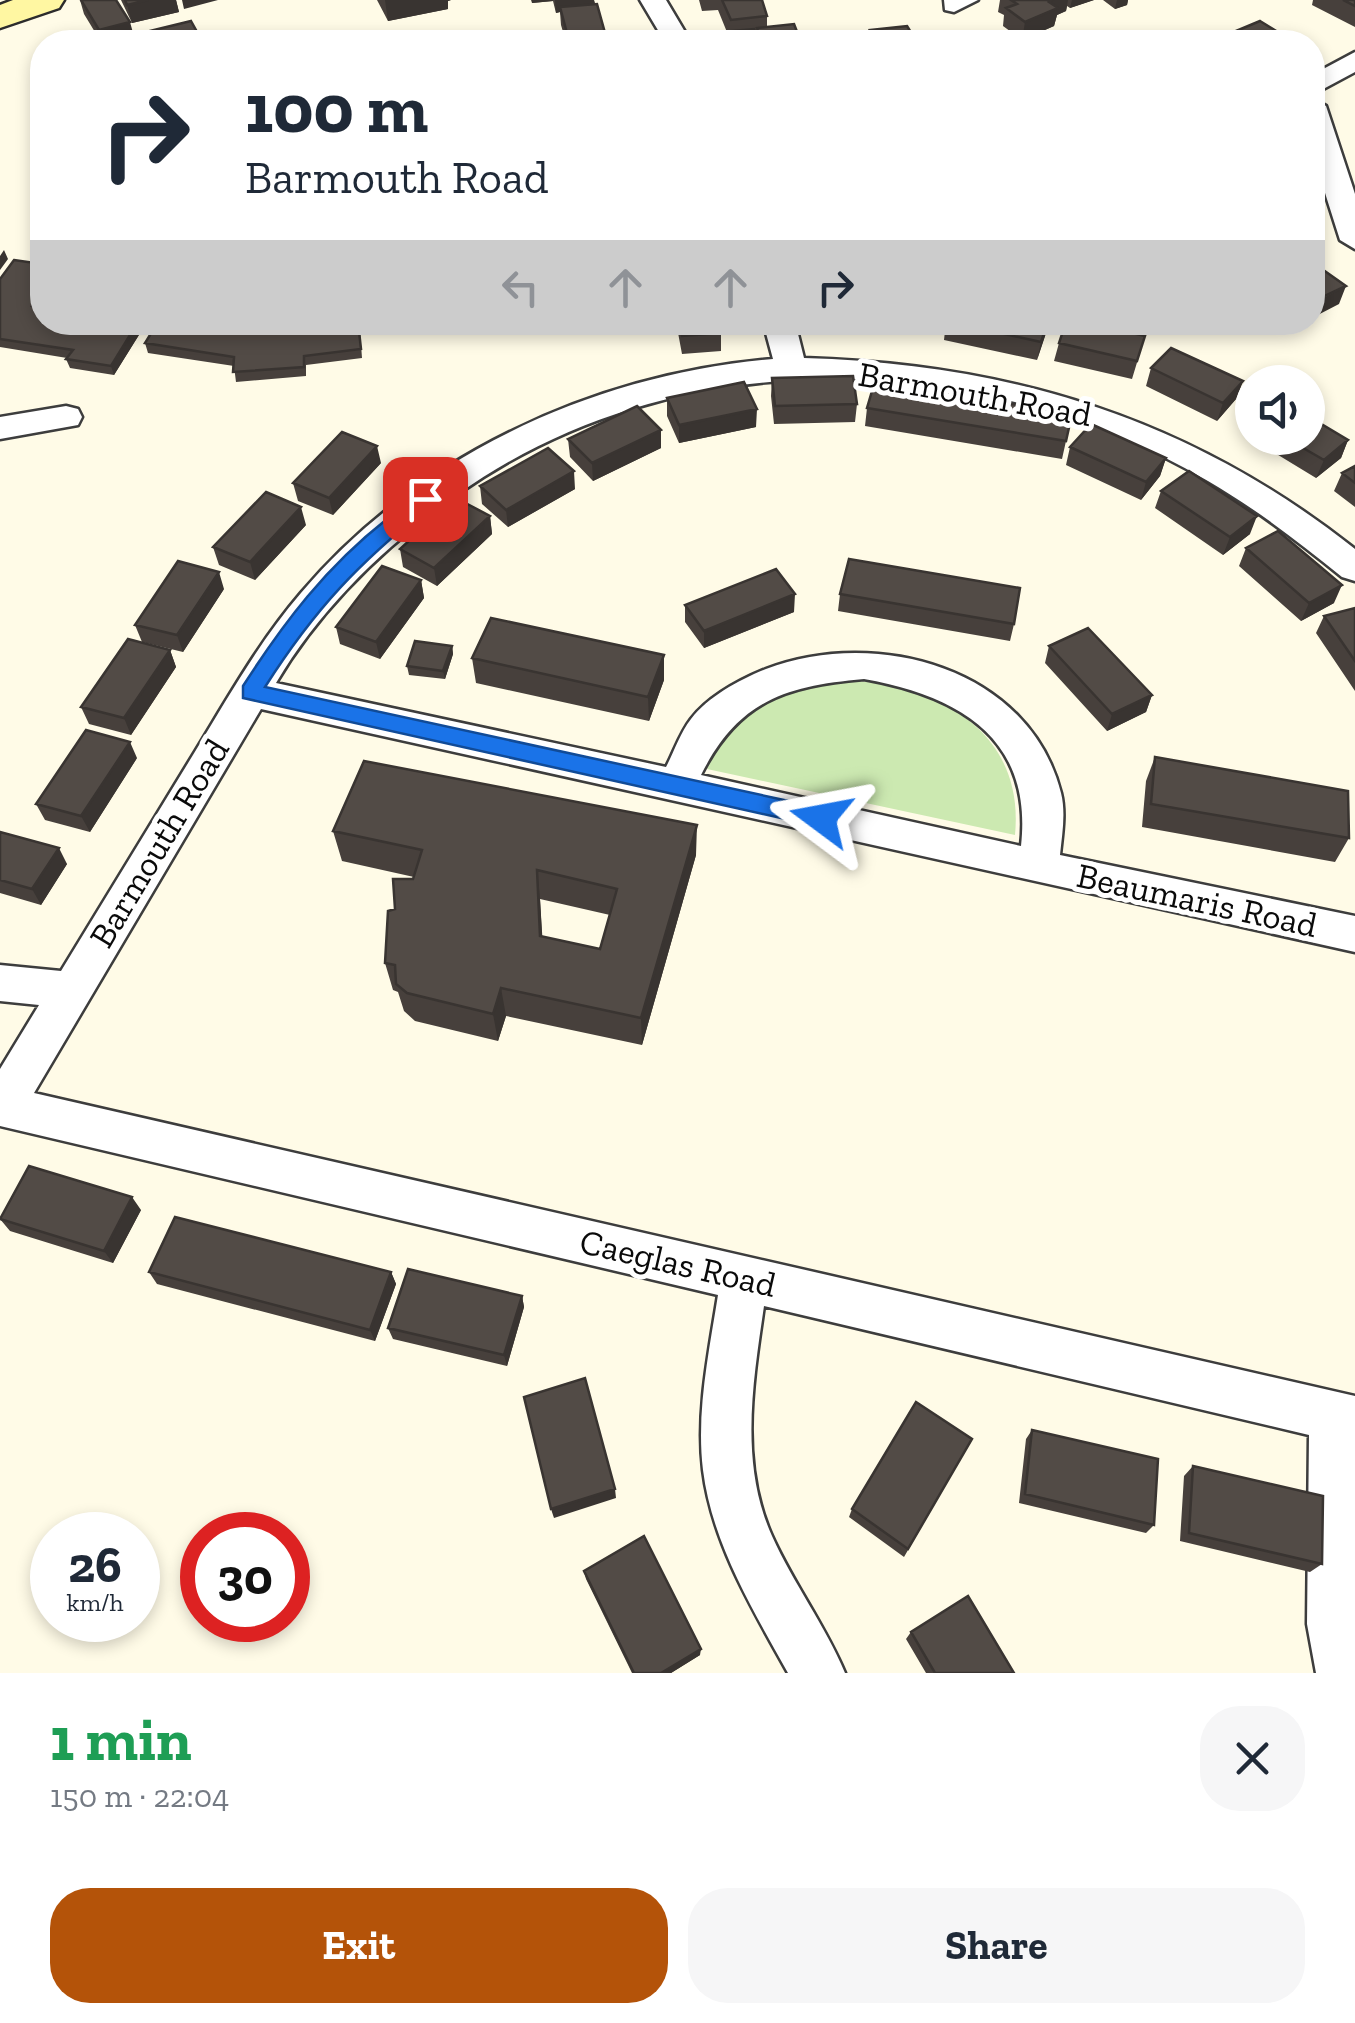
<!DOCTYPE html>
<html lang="en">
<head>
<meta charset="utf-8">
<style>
  :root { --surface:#fff; --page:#f6f6f7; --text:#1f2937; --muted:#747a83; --accent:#b45309 }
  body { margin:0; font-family:"Zilla Slab",serif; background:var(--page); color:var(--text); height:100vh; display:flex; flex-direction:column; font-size:38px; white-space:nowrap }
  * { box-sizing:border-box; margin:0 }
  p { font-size:32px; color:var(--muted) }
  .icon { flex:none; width:55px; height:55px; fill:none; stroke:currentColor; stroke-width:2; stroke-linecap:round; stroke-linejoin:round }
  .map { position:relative; height:1673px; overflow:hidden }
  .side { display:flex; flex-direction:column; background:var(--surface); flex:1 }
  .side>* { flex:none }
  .guide { position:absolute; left:30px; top:30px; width:1295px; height:305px; border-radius:40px; box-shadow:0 5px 15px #0003; background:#fff; color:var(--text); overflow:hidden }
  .fabs { position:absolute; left:1235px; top:365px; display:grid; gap:20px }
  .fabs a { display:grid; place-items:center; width:90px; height:90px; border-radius:50%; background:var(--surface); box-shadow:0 5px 15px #0003; font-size:50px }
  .speed { position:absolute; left:30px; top:1512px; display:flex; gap:20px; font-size:50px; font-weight:700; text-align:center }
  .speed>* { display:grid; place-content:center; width:130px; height:130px; border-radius:50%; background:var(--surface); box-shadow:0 5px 15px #0003; line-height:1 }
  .speed small { font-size:25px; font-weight:400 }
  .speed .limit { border:15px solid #d22; background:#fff; color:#111 }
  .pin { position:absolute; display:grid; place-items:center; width:85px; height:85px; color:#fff; margin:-42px; border-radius:20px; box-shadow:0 5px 15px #0006 }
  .me { position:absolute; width:110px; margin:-55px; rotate:283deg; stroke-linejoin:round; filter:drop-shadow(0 0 8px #0008) }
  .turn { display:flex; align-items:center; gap:35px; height:210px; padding:0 50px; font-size:45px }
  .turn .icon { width:130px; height:130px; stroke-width:2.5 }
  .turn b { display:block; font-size:70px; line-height:85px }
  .lanes { display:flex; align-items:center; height:95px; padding:0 50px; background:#0003; justify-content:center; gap:50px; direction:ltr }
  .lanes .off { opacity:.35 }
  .round { display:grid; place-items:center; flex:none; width:105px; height:105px; border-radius:40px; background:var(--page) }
  .headline { display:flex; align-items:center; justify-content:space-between; height:170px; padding:0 50px }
  h1 { font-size:60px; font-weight:700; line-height:75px; color:#1e9e55 }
  .button { display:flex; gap:20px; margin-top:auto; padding:20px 50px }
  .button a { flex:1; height:115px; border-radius:40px; background:var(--accent); color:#fff; font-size:40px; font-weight:700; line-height:115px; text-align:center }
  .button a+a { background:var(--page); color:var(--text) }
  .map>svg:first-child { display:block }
  .green { fill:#cce9b1 }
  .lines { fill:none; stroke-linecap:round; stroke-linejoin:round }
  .street-casing { stroke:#3d3d3d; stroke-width:5 }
  .secondary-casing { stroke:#2c2c2c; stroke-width:5 }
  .street { fill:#fff; fill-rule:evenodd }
  .secondary { fill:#fff7a2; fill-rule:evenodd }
  .wall { fill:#47403c; fill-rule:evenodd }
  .shaded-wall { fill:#393431 }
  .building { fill:#524b46; stroke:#393431; stroke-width:2.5; fill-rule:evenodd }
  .route { fill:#1a73e8; stroke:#114b97; stroke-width:2.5 }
  .labels { text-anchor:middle; stroke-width:10; stroke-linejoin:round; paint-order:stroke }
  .street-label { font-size:35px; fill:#0a0a0a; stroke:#fff }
</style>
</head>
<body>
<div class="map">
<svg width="1355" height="1673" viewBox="0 0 1355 1673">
  <rect width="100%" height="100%" fill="#fffbe7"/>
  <path class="green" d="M844,680C936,684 1025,730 1015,835L707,769C732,710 783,686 844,680Z"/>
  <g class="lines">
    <defs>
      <path id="street" d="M640,0H666L691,42H665Z
        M944,0H978L954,12L945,10Z
        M1355,52V72L1312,95V75Z
        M1312,98L1326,106L1355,194V249L1340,240L1312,152Z
        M763,322H795L804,358C1012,364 1191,419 1355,549V581L1342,577C1299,542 1256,509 1208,481C979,347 677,339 458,494C386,545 321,607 276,683L666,767C674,752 680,733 691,719C709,696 739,680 766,669C876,627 1029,667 1061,793C1066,813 1062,835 1060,855L1355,916V952L261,709L34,1093L1355,1396V1673H1316L1307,1624L1309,1435L764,1306C753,1382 739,1463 772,1536C793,1583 825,1625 845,1673H788C753,1610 712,1543 703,1470C696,1412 709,1352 718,1295L0,1126V1069L39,1005L0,1001V965L61,971C106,897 151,824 196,750C229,696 259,642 301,593C418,455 595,374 773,359ZM864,679C959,696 1033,738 1021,846L701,775C738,701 785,686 864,679Z
        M66,406L78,409L82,417L78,425L0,439V417Z"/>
      <path id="secondary" d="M13,0H64L59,8L0,28V5Z"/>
    </defs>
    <use href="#street" class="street-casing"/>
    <use href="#secondary" class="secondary-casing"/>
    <use href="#street" class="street"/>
    <use href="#secondary" class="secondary"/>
  </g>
  <path class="wall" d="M80,0H116L134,35L201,39L202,42H101L84,14Z
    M121,0H176L179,12L132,23Z
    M377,0H451L448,1V9L388,21Z
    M531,0H594L605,33L606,42H566L561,25L560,12L556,13L553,1L532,3Z
    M699,0H762L767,16V27L801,42H757V35V42H731L718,10L702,11Z
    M1000,0H1094L1070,8L1067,6L1066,11L1057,15L1054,26L1022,40L1003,26L1004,15L998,12Z
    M1103,0H1128L1127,5L1115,9Z
    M1313,0H1355V27L1312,5Z
    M870,30L917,42H869Z
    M1312,223L1320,235L1312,253Z
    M42,264L41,308L147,322L114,375L70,368L66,359L67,358L0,347V279Z
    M257,322H428L360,331L362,358L306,365V376L236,382L234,366L148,353L145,343L229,326Z
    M506,322H555V326L508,332Z
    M676,322H720L721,333V351L682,354Z
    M946,322L1046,333L1037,360L944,340Z
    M1145,336L1132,379L1054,361L1059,343Z
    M1151,368L1243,381L1236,399L1217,421L1146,386Z
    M772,378L857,404L855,422L774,424L771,396Z
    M667,398L756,427L679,443L667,416Z
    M867,408L1072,414L1062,459L865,426Z
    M1252,422V438H1308L1348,440L1341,458L1316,478L1247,436Z
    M568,439L661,448L593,481L570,457Z
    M1070,447L1166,458L1160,476L1141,500L1066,465Z
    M381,463L333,515L298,501L293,483Z
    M1355,466V507L1334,491L1342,473Z
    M480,486L575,489L508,527L482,504Z
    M1161,491L1250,534L1223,555L1155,508Z
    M490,516L492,534L437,586L403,567L400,549Z
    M306,525L255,580L219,565L213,547Z
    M1246,548L1334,603L1301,621L1239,566Z
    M421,580L424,598L380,659L340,644L336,627Z
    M224,589L183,652L142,642L135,625Z
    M840,594L1014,624L1010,641L838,611Z
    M685,605L794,612L704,648L685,622Z
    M1355,608V691L1316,633L1324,616Z
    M452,646L453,654L445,679L409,675L407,666Z
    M1049,646L1152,695L1146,712L1107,731L1045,663Z
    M170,650L176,667L131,735L89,724L81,707Z
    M664,655V680L649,721L476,683L472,658Z
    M1155,757L1349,838L1335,862L1142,827L1146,781Z
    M137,758L90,832L45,820L36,804Z
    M333,831L696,855L642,1045L506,1016L498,1041L415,1021L404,1011L398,992L393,990L385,963L395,909L414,877L342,861ZM540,899L610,915L600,949L542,936Z
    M0,832L67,864L41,905L0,893Z
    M141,1210L113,1263L10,1231L0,1219Z
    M149,1272H391L396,1284L375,1341L157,1284Z
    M522,1296L524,1307L507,1366L393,1339L388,1328Z
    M1032,1430L1154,1525L1146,1533L1019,1503L1026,1439Z
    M972,1439L904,1557L849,1517L852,1509Z
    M1193,1466L1322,1564L1310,1572L1180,1541L1184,1476Z
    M584,1571L700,1655L671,1673H632L586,1579Z
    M911,1632L1014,1673H926L906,1639Z"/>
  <path class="shaded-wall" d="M148,0H176L179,12L132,23L127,5Z
    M182,0H218L184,9Z
    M385,0H451L448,1V9L388,21Z
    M532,0H553V1L532,3Z
    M555,0H594L595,9L560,7V12L556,13Z
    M1052,0H1068L1066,11L1057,15L1054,26L1022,40L1025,22Z
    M1072,0H1094L1070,8Z
    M1117,0H1128L1127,5L1115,9Z
    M130,22L135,40L125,37L127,42H103L99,30Z
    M4,250L8,259L0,270V256Z
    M1346,286L1339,304L1312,318L1313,303Z
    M42,292V306L36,315L32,306Z
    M138,322H147L114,375L111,366Z
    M1048,322L1046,333L1037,360L1041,342Z
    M1243,381L1236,399L1217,421L1223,403Z
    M757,409L756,427L679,443V425Z
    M661,430V448L593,481L592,463Z
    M1348,440L1341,458L1316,478L1324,460Z
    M377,446L381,463L333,515L329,498Z
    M1166,458L1160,476L1141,500L1146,482Z
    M574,471L575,489L508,527L506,510Z
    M301,507L306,525L255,580L250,562Z
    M490,516L492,534L437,586L434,568Z
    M1257,516L1250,534L1223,555L1230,537Z
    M219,572L224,589L183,652L177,635Z
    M421,580L424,598L380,659L376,642Z
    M1342,585L1334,603L1301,621L1309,603Z
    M795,594L794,612L704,648V631Z
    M452,646L453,654L445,679L443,671Z
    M170,650L176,667L131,735L124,718Z
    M664,655V680L649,721L648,697Z
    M1152,695L1146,712L1107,731L1112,714Z
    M130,742L137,758L90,832L81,816Z
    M697,825L696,855L642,1045L641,1018Z
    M59,848L67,864L41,905L32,889Z
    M537,870L540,899L544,964L540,936Z
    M501,988L506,1016L498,1041L493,1014Z
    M132,1197L141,1210L113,1263L104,1251Z
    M391,1272L396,1284L375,1341L370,1330Z
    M522,1296L524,1307L507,1366L504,1355Z
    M615,1489L616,1498L554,1518L551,1509Z
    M701,1649L700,1655L671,1673H661Z"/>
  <path class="building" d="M81,0H116L130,22L99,30Z
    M125,0H148L127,5Z
    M722,0H762L767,16L731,20Z
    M1011,0H1052L1049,2L1058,8L1025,22L1006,8L1017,4Z
    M1343,0H1355V6Z
    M597,4L605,33L568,37L560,7Z
    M191,21L201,39L185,42H128L125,37Z
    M1260,21L1286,37L1273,42H1234L1224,36Z
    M794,24L801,42H763L757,28Z
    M907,26L917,42H877L870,30Z
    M754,29L757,37L734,39L731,31Z
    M1312,223L1320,235L1312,236Z
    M14,260L42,264V292L32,306L42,308V322H138L111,366L66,359L73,350L0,339V279Z
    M1312,262L1346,286L1312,302Z
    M158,322H208L229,326L257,322H358L361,349L304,356V367L233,372L234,357L145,343Z
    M679,322H720L721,333L682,336Z
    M949,322H1048L1041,342Z
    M1066,322H1085L1145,336L1137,361L1059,343Z
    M1171,348L1243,381L1223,403L1151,368Z
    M853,376L857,404L775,406L772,378Z
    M875,381L1072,414L1066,441L867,408Z
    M744,382L757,409L679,425L667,398Z
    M637,406L661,430L592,463L568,439Z
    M1308,416L1348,440L1324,460L1286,438H1308Z
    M1091,424L1166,458L1146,482L1070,447Z
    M342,432L377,446L329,498L293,483Z
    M548,448L574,471L506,510L480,486Z
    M1355,466V483L1342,473Z
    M1189,471L1257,516L1230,537L1161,491Z
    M266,492L301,507L250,562L213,547Z
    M456,498L490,516L434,568L400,549Z
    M1278,531L1342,585L1309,603L1246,548Z
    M849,559L1020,588L1014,624L840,594Z
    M178,561L219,572L177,635L135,625Z
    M382,566L421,580L376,642L336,627Z
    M776,569L795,594L704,631L685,605Z
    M1355,608V661L1324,616Z
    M491,618L664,655L648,697L472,658Z
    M1088,628L1152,695L1112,714L1049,646Z
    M128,639L170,650L124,718L81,707Z
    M415,641L452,646L443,671L407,666Z
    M86,730L130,742L81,816L36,804Z
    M1155,757L1348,791L1349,838L1151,804Z
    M364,761L697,825L641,1018L501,988L493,1014L407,993L396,984L395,965L385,963L388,911L395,909L393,879H413L422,850L333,831ZM537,870L617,889L600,949L540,936Z
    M0,832L59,848L32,889L0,880Z
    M29,1166L132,1197L104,1251L0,1219Z
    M175,1217L391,1272L370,1330L149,1272Z
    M408,1269L522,1296L504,1355L388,1328Z
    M585,1378L615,1489L551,1509L524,1397Z
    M916,1402L972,1439L908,1549L852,1509Z
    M1032,1430L1158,1459L1154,1525L1025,1494Z
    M1193,1466L1323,1496L1322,1564L1189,1533Z
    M644,1536L701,1649L661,1673H634L584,1571Z
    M968,1596L1014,1673H935L911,1632Z"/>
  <path class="route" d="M425,492L435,499L432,504C359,563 316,607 265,687L821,808L833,818L829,824L821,827L243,698V686C284,622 326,567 387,519C399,510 411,497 425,492Z"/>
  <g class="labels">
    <g class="street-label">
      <text transform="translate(975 394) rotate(10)" y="12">Barmouth Road</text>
      <text transform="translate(159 843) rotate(-59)" y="12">Barmouth Road</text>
      <text transform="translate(1197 900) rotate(12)" y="12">Beaumaris Road</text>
      <text transform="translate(678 1263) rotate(13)" y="12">Caeglas Road</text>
    </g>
  </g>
</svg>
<div class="fabs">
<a><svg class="icon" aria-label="sound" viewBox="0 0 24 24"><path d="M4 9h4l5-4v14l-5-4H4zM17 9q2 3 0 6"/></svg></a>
</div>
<div class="speed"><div>26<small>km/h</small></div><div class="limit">30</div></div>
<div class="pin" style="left:425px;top:499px;background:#d93025"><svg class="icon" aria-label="arrive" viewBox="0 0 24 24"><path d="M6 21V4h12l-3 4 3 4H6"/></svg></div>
<svg class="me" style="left:821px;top:818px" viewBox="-20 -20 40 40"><path d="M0-17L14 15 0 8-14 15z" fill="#1a73e8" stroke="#fff" stroke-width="4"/></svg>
<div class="guide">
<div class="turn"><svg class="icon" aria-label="right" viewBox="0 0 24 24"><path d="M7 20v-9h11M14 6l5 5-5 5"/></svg><div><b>100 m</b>Barmouth Road</div></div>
<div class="lanes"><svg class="icon off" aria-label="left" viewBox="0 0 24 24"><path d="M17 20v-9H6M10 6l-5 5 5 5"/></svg><svg class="icon off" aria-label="ahead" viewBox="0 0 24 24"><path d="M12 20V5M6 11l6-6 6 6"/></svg><svg class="icon off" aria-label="ahead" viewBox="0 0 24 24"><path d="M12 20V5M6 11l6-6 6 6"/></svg><svg class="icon" aria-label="right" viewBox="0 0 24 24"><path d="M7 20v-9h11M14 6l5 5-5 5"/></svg></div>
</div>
</div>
<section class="side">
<div class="headline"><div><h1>1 min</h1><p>150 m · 22:04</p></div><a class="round"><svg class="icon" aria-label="close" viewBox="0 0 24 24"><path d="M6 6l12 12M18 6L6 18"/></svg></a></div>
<div class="button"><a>Exit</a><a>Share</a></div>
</section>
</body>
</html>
